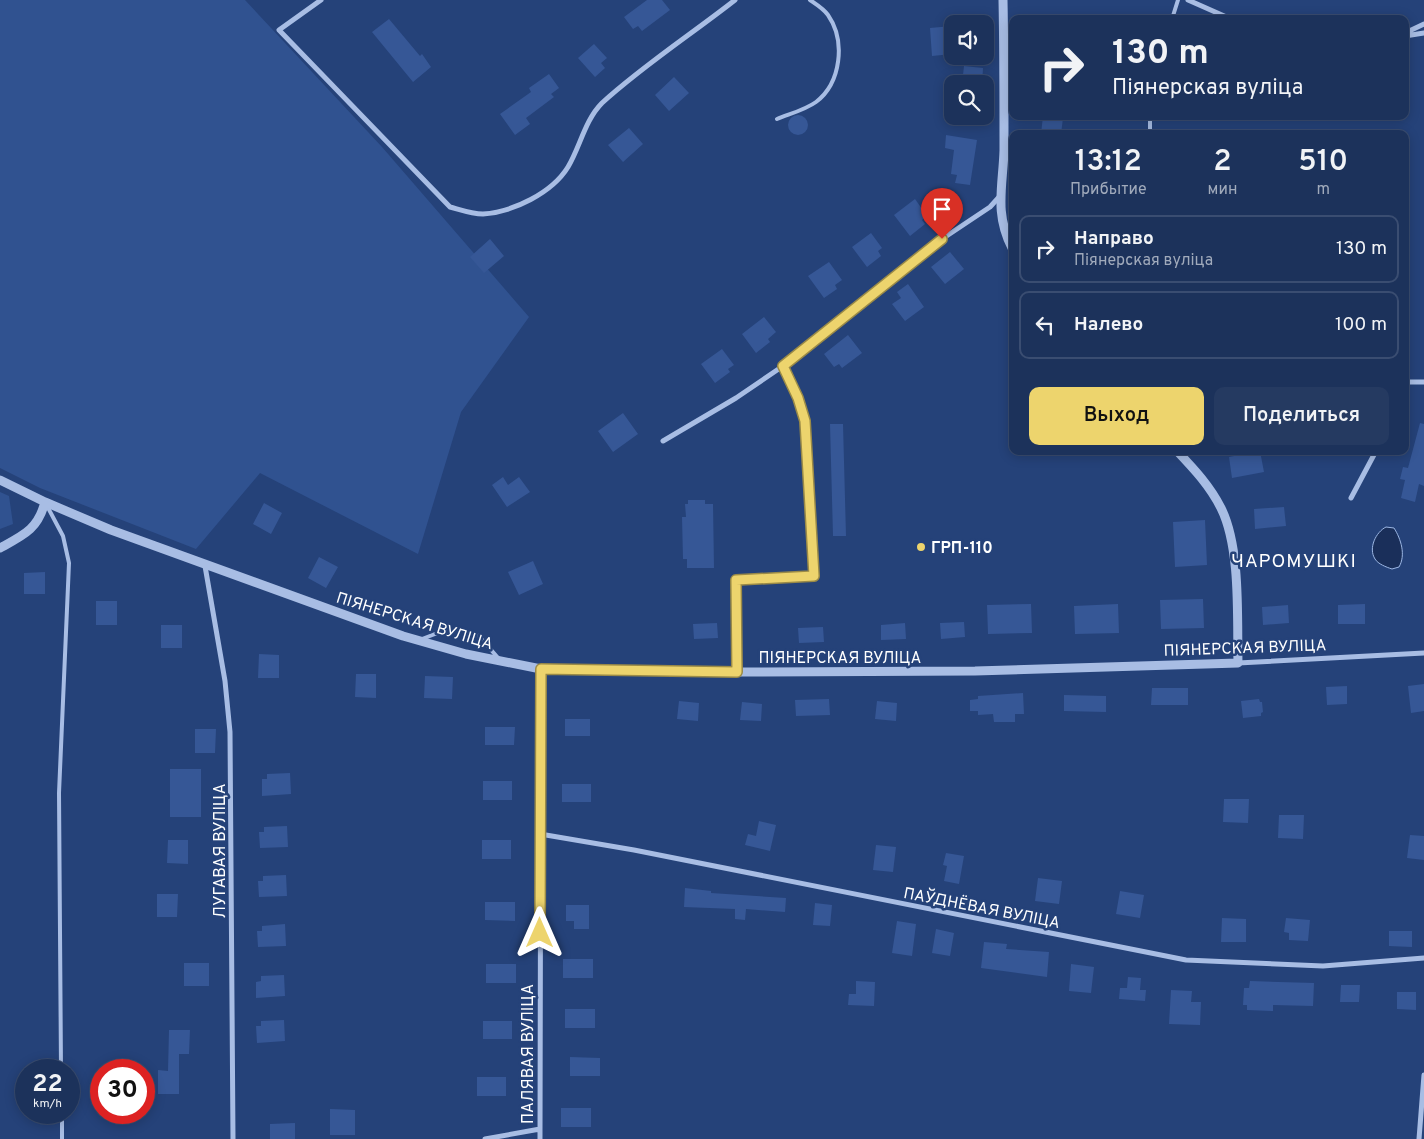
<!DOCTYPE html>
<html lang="ru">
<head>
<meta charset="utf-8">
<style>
  :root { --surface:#1c325b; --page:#253a61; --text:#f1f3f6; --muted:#a0aabb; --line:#3a4d71; --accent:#edd46d }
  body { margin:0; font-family:Overpass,sans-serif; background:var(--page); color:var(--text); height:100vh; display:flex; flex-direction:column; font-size:19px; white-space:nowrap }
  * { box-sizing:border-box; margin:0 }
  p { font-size:16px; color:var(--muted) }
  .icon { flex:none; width:28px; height:28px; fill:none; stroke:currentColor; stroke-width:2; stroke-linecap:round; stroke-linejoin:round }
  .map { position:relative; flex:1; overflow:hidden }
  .sheet { position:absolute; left:1009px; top:130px; width:400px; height:325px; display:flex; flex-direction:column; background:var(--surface); border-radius:10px; box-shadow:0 2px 12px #0003,0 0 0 1px var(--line) }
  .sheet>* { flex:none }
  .guide { position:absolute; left:1009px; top:15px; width:400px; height:105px; border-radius:10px; box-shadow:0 2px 12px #0003,0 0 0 1px var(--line); background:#1c325b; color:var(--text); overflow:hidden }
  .fabs { position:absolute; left:944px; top:15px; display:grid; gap:10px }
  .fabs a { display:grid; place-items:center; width:50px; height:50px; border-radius:10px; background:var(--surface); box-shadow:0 2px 12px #0003,0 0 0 1px var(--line); font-size:25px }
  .speed { position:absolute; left:15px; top:1059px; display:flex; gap:10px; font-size:25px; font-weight:700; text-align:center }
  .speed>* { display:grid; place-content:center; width:65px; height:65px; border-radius:50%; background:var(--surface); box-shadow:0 2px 12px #0003,0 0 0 1px var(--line); line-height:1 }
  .speed small { font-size:12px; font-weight:400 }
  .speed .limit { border:8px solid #d22; background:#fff; color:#111 }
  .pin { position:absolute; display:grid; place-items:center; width:42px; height:42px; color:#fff; margin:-51px -21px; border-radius:50% 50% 50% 0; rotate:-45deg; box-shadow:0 0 5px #0007 }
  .pin .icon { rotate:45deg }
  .me { position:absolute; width:55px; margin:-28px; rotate:0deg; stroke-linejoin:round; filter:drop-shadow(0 0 4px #0008) }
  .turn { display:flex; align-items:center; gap:18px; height:105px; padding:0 20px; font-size:22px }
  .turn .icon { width:65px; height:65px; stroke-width:2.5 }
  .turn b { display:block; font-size:35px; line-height:42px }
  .eta { display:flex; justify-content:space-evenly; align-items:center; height:85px; text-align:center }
  .eta b { font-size:30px; font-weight:600; line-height:35px }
  .cta { display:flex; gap:10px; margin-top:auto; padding:10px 20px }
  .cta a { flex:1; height:58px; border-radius:10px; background:var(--accent); color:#111; font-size:20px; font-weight:600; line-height:58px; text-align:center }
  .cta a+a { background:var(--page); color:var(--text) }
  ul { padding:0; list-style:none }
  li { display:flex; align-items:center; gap:15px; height:68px; margin:0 10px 8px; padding:0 10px; border:2px solid var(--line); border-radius:10px }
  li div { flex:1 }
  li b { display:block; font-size:19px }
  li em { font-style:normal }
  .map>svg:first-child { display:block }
  .green { fill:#305290 }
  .water { fill:#1a2f5a; stroke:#9cb7e4 }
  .building { fill:#365796 }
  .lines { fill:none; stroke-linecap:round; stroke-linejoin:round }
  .service { stroke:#a8bde4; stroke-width:4 }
  .minor { stroke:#a8bde4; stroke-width:5 }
  .tertiary { stroke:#a8bde4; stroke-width:9 }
  .route-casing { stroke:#9a8a47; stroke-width:12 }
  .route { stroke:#edd46d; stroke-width:9 }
  .poi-dot { fill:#edd46d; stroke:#254279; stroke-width:2 }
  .labels { text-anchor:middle; stroke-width:5; stroke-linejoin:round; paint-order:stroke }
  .poi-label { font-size:16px; font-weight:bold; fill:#fff; stroke:#254279; text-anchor:start }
  .street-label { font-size:16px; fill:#fff; stroke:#254279 }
  .quarter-label { font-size:19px; letter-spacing:1px; fill:#fff; stroke:#254279 }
</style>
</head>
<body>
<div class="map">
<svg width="1424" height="1139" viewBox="0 0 1424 1139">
  <rect width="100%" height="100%" fill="#254279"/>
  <path class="green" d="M0,0H245L382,147L529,317L461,412L418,554L260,473L196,549L40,488L0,468Z
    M0,492L9,496L13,524L0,529Z"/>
  <path class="water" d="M1386,527L1394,528C1401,539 1406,555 1399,567L1392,569C1386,567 1378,564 1375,559C1368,548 1376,532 1386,527Z"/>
  <path class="building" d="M647,0H662L670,10L642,31L638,26L633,29L624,17Z
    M389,19L420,56L422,54L431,67L413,82L372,32Z
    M952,26V36L950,37L952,54L932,56L930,28Z
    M594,44L607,58L601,63L605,68L595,77L578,58Z
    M964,66L983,68L982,84H962Z
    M549,74L559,88L551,94L554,97L526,118L530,124L515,135L500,114L531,92L529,88Z
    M674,77L689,93L669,111L655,95Z
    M788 125a10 10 0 1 1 20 0a10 10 0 1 1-20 0Z
    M1043,116L1063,118L1061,134H1041Z
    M629,128L643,144L623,162L608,145Z
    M946,135L977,140L970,185L955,183L957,175L951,174L954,150L945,148Z
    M915,199L927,216L922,220L925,224L910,236L894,215Z
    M871,233L882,248L878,251L881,256L867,267L852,247Z
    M490,239L504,256L484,273L470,257Z
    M950,252L964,269L945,284L931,267Z
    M829,262L842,280L835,285L837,289L824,298L808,276Z
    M908,284L924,307L905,321L892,304L901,298L897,292Z
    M764,317L776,332L768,339L770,342L756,353L742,334Z
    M848,335L862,353L842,368L839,364L834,367L824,354Z
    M722,349L734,365L728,369L730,372L715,383L701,364Z
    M623,413L638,434L613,452L598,431Z
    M1420,423L1424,424V486L1419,484L1415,502L1401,498L1405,480L1400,479L1403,467L1408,468Z
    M830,424H843L846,536H833Z
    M1260,451L1264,472L1232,478L1229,457Z
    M503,477L508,485L519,477L530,492L507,507L492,485Z
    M688,500H705V504H713L714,568H687V559H683L682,517H686L685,504H688Z
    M264,503L282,513L271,534L253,524Z
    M1284,507L1286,526L1255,529L1254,509Z
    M1205,520L1207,565L1175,567L1173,522Z
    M319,557L338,567L326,588L308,578Z
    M533,561L543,584L519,595L508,572Z
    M45,572V594H24V573Z
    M1203,599L1204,628L1161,629L1160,600Z
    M96,601H117V625H96Z
    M1031,604L1032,633L988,634L987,605Z
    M1118,604L1119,633L1075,634L1074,606Z
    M1365,604V624H1338V605Z
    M1288,605L1289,623L1263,625L1262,607Z
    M964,622L965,637L941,639L940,623Z
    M717,623L718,638L694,639L693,624Z
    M905,623L906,639L881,640V625Z
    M161,625H182V648H161Z
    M823,627L824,642L799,643L798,628Z
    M259,654L279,655V678H258Z
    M356,674H376V698L355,697Z
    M425,676L453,677L452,699L424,698Z
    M1424,684V711L1411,713L1408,686Z
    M1347,686V704L1327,705L1326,687Z
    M1152,688H1188V705H1151Z
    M1023,693L1024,714H1015V722H994L993,714L978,715V711H970V700L978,699V696Z
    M1064,695L1106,696V712L1064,711Z
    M829,699L830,715L796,716L795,700Z
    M1259,699L1260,702H1262L1263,712L1261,713V716L1243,718L1241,701Z
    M679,701L699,703L698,721L677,719Z
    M877,701L897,703L896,721L875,719Z
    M742,702L762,704L761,721L740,720Z
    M565,719H590V736H565Z
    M485,727H515L514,745H485Z
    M195,729H216L215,753H195Z
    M170,769H201V817H170Z
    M290,773L291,794L262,796V779H267V774Z
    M483,781H512V800H483Z
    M562,784H591V802H562Z
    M1224,799H1249L1248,823L1223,822Z
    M1279,815H1304L1303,839L1278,838Z
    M759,821L776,825L770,851L745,845L748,834L756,836Z
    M287,826L288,847L260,848L259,832H264V827Z
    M1410,835L1424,836V860L1407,858Z
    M168,840H188V864L167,863Z
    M482,840H511V859H482Z
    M876,845L896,847L893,872L873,870Z
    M946,853L964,856L959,884L944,881L947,866L943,865Z
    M286,875L287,896L259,897L258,881H263V876Z
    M1038,878L1062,881L1059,904L1035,901Z
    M685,888L711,891V893L786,898L785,912L746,909L745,920L735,919V909L684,907Z
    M1120,891L1144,895L1140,918L1116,914Z
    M157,894H178L177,917H157Z
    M485,902H515V921L485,920Z
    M815,903L832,905L830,926L813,925Z
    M566,905H589V929H574V921H566Z
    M1222,918L1246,919V942H1221Z
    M1286,918L1310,920L1308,941L1289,940V933L1284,932Z
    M897,921L916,924L912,956L892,953Z
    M285,924L286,946L258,947L257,931H262V926Z
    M936,929L954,933L950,956L932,953Z
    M1389,931H1412V947L1389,946Z
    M984,942L1007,944L1006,949L1049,952L1047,977L981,968Z
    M563,959H593V978H563Z
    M184,963H209V986H184Z
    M486,964H516V983H486Z
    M1071,964L1094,967L1091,993L1069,991Z
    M284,975L285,996L256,998V982L261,981V976Z
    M1128,977L1141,978L1140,990H1146L1145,1001L1119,999L1120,988H1127Z
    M856,981L875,982L874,1006L848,1005L849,994H856Z
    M1250,981L1314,983L1313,1006L1273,1005V1011L1247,1010V1005H1243L1244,988H1249Z
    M1341,985H1360L1359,1002H1340Z
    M1171,990L1192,991L1191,1002H1201L1200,1025L1169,1024Z
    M1397,992H1416V1010L1397,1009Z
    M565,1009H595V1028H565Z
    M284,1020L285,1041L257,1043L256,1026H261V1021Z
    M483,1021H512V1039H483Z
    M169,1030H190L189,1054H179V1094H158V1070L168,1071Z
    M570,1057L600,1058V1076H570Z
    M477,1077H506V1096H477Z
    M561,1108H591V1127H561Z
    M330,1109L355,1110V1135H330Z
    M295,1123V1139H270V1124Z"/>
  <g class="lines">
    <path class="service" d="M1172,19L1178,0
      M777,119C789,114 805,110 816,102C841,83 846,41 828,15C824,9 816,4 810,0
      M1150,134V116
      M46,504L63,536L69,563L59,793L61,1070
      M422,639L448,629L479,636L499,659
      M62,1112V1139"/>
    <path class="minor" d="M321,0L279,30L450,207C461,210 472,214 483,214C513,212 552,193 568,167C580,147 585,120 602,103C641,67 693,33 735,0
      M1188,0L1231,19
      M1405,33L1424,24
      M1405,36L1424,33
      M1405,382H1424
      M663,441L736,398L783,366L942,239L990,207L1000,196
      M1351,498L1376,451
      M205,566L225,681L230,732L233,1139
      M1238,663L1424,653
      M737,672L736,580L814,576L805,421L798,398L783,366
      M540,834L634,850L1186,960L1323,966L1424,958
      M485,1139L540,1129
      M540,1139L541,669
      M1419,1139L1424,1075"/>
    <path class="tertiary" d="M1003,0C1004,50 1004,100 1004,150C1003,186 994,213 1012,248
      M0,480L45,502L111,530L403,636L466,654L541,669L737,672L975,671L1238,663C1237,618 1241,548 1221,508C1210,486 1194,469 1177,451
      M0,548C24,535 38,529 45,502"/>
  </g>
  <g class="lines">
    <defs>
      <path id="route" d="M540,933L541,669L737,672L736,580L814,576L805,421L798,398L783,366L942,239"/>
    </defs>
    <use href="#route" class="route-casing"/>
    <use href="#route" class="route"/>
  </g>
  <circle class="poi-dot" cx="921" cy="547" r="5"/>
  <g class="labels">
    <g class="poi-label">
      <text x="931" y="553">ГРП-110</text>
    </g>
    <g class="street-label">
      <text transform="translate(415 620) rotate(17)" y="6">ПІЯНЕРСКАЯ ВУЛІЦА</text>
      <text transform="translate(1245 647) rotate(-2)" y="6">ПІЯНЕРСКАЯ ВУЛІЦА</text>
      <text x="840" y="663">ПІЯНЕРСКАЯ ВУЛІЦА</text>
      <text transform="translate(219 851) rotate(-90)" y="6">ЛУГАВАЯ ВУЛІЦА</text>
      <text transform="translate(982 907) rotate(11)" y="6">ПАЎДНЁВАЯ ВУЛІЦА</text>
      <text transform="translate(527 1054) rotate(-90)" y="6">ПАЛЯВАЯ ВУЛІЦА</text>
    </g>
    <g class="quarter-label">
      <text x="1294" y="567">ЧАРОМУШКІ</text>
    </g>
  </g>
</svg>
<div class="fabs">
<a><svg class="icon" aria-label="sound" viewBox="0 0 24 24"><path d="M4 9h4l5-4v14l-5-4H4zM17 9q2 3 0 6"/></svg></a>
<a><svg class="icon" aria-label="search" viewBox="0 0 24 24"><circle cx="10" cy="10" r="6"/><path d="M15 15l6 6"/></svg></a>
</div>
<div class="speed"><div>22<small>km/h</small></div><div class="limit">30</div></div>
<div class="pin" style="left:942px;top:239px;background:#d93025"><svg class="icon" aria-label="arrive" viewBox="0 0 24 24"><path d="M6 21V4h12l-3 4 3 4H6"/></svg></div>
<svg class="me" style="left:540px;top:933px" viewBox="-20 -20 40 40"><path d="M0-17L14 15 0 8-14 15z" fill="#edd46d" stroke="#fff" stroke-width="4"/></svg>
<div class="guide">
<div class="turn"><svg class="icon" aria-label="right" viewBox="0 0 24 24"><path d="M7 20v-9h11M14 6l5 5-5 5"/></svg><div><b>130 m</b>Піянерская вуліца</div></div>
</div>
<section class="sheet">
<div class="eta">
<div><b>13:12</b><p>Прибытие</p></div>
<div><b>2</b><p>мин</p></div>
<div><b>510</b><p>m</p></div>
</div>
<ul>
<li><svg class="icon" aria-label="right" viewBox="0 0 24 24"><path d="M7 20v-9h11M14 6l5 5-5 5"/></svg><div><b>Направо</b><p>Піянерская вуліца</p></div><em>130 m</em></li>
<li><svg class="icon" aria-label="left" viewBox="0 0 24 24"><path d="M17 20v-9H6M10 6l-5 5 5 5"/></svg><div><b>Налево</b></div><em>100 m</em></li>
</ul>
<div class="cta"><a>Выход</a><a>Поделиться</a></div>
</section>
</div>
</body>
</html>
